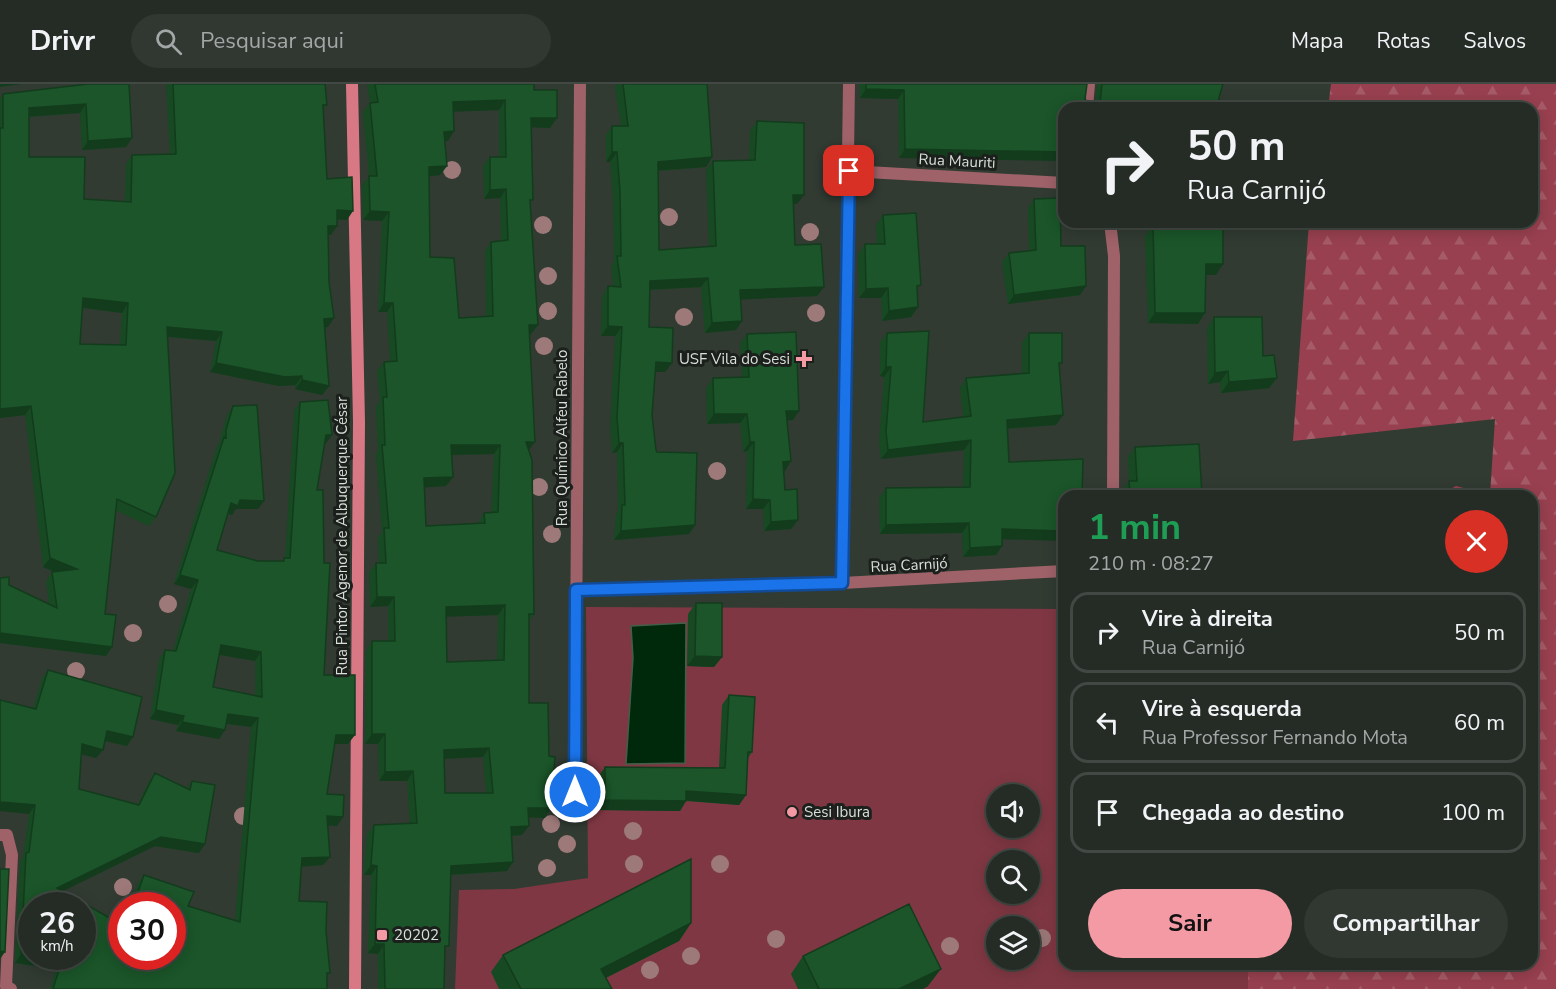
<!DOCTYPE html>
<html lang="pt">
<head>
<meta charset="utf-8">
<style>
  :root { --surface:#252c26; --page:#313832; --text:#f1f3f6; --muted:#a3a7a7; --line:#424843; --accent:#f49aa5 }
  body { margin:0; font-family:"Nunito Sans",sans-serif; background:var(--page); color:var(--text); height:100vh; display:flex; flex-direction:column; font-size:22px; white-space:nowrap }
  * { box-sizing:border-box; margin:0 }
  p { font-size:20px; color:var(--muted) }
  .icon { flex:none; width:33px; height:33px; fill:none; stroke:currentColor; stroke-width:2; stroke-linecap:round; stroke-linejoin:round }
  .map { position:relative; flex:1; overflow:hidden }
  .drawer { position:absolute; left:1058px; top:406px; width:480px; height:480px; display:flex; flex-direction:column; background:var(--surface); border-radius:18px; box-shadow:0 3px 15px #0003,0 0 0 2px var(--line) }
  .drawer>* { flex:none }
  .guide { position:absolute; left:1058px; top:18px; width:480px; height:126px; border-radius:18px; box-shadow:0 3px 15px #0003,0 0 0 2px var(--line); background:#252c26; color:var(--text); overflow:hidden }
  .tools { position:absolute; left:986px; top:700px; display:grid; gap:12px }
  .tools a { display:grid; place-items:center; width:54px; height:54px; border-radius:50%; background:var(--surface); box-shadow:0 3px 15px #0003,0 0 0 2px var(--line); font-size:30px }
  .speed { position:absolute; left:18px; top:808px; display:flex; gap:12px; font-size:30px; font-weight:700; text-align:center }
  .speed>* { display:grid; place-content:center; width:78px; height:78px; border-radius:50%; background:var(--surface); box-shadow:0 3px 15px #0003,0 0 0 2px var(--line); line-height:1 }
  .speed small { font-size:15px; font-weight:400 }
  .speed .limit { border:9px solid #d22; background:#fff; color:#111 }
  .pin { position:absolute; display:grid; place-items:center; width:51px; height:51px; color:#fff; margin:-26px; border-radius:12px; box-shadow:0 3px 9px #0006 }
  .me { position:absolute; width:66px; margin:-33px; rotate:0deg; stroke-linejoin:round; filter:drop-shadow(0 0 4px #0008) }
  .turn { display:flex; align-items:center; gap:21px; height:126px; padding:0 30px; font-size:27px }
  .turn .icon { width:78px; height:78px; stroke-width:2.5 }
  .turn b { display:block; font-size:42px; line-height:51px }
  .round { display:grid; place-items:center; flex:none; width:63px; height:63px; border-radius:32px; background:var(--page) }
  .overview { display:flex; align-items:center; justify-content:space-between; height:102px; padding:0 30px }
  h1 { font-size:36px; font-weight:700; line-height:45px; color:#1e9e55 }
  .button { display:flex; gap:12px; margin-top:auto; padding:12px 30px }
  .button a { flex:1; height:69px; border-radius:36px; background:var(--accent); color:#111; font-size:24px; font-weight:700; line-height:69px; text-align:center }
  .button a+a { background:var(--page); color:var(--text) }
  ul { padding:0; list-style:none }
  li { display:flex; align-items:center; gap:18px; height:81px; margin:0 12px 9px; padding:0 18px; border:3px solid var(--line); border-radius:18px }
  li div { flex:1 }
  li b { display:block; font-size:22px }
  li em { font-style:normal }
  header { display:flex; align-items:center; gap:36px; box-sizing:border-box; height:84px; padding:0 30px; background:var(--surface); border-bottom:2px solid var(--line) }
  header strong { font-size:28px }
  nav { display:flex; gap:33px; margin-inline-start:auto; font-size:21px }
  .search { width:420px; height:54px; background:var(--page); display:flex; align-items:center; gap:15px; box-sizing:border-box; padding:0 21px; border-radius:33px; color:var(--muted); font-size:22px }
  .map>svg:first-child { display:block }
  .forest { fill:url(#forest-firs) }
  .pitch { fill:#7f3843; fill-rule:evenodd }
  .water { fill:#00280a; stroke:#415f48; stroke-width:1.5 }
  .lines { fill:none; stroke-linecap:round; stroke-linejoin:round }
  .lane { stroke:#9f6269; stroke-width:12 }
  .street { stroke:#9f6269; stroke-width:12 }
  .secondary { stroke:#d87885; stroke-width:12 }
  .tree { fill:#9d7979 }
  .wall { fill:#174923; fill-rule:evenodd }
  .shaded-wall { fill:#133c1d }
  .building { fill:#1b5529; stroke:#133c1d; stroke-width:1.5; fill-rule:evenodd }
  .route-casing { stroke:#114b97; stroke-width:15 }
  .route { stroke:#1a73e8; stroke-width:10 }
  .poi-dot { fill:#f49aa5; stroke:#1c201d; stroke-width:2 }
  .labels { text-anchor:middle; stroke-width:6; stroke-linejoin:round; paint-order:stroke }
  .street-label { font-size:15px; fill:#d9dfd9; stroke:#1c201d }
  .poi-label { font-size:15px; fill:#d9dfd9; stroke:#1c201d; text-anchor:start }
</style>
</head>
<body>
<header>
<strong>Drivr</strong>
<div class="search"><svg class="icon" aria-label="search" viewBox="0 0 24 24"><circle cx="10" cy="10" r="6"/><path d="M15 15l6 6"/></svg>Pesquisar aqui</div>
<nav><a>Mapa</a><a>Rotas</a><a>Salvos</a></nav>
</header>
<div class="map">
<svg width="1556" height="905" viewBox="0 0 1556 905">
  <defs>
    <pattern id="forest-firs" width="22" height="20" patternUnits="userSpaceOnUse" patternTransform="scale(1.5)"><rect width="22" height="20" fill="#98404f"/><path d="M5 1l3.5 6h-7zM16 11l3.5 6h-7z" fill="#a65b68"/></pattern>
  </defs>
  <rect width="100%" height="100%" fill="#313b32"/>
  <path class="forest" d="M1331,0H1556V905H1248V881L1532,880V412H1438L1456,402L1490,411L1495,335L1293,357L1309,138H1532V24H1328Z"/>
  <path class="pitch" d="M586,523L1063,525L1064,880L1248,881V905H455L459,806L514,805L588,794ZM996,711H1029V744H996ZM996,777H1029V810H996ZM996,843H1029V876H996Z"/>
  <path class="water" d="M686,539L685,679L626,680L633,574L631,542Z"/>
  <g class="lines">
    <path class="lane" d="M0,751H7L12,771L6,902L11,905"/>
    <path class="street" d="M1087,24L1089,0
      M849,87L1064,99
      M1110,138L1114,172L1113,412
      M842,499L849,0
      M576,506L842,499L1064,487
      M575,708L580,0"/>
    <path class="secondary" d="M352,0L359,338L355,905"/>
  </g>
  <g class="tree">
    <circle cx="452" cy="86" r="9"/>
    <circle cx="669" cy="133" r="9"/>
    <circle cx="543" cy="141" r="9"/>
    <circle cx="810" cy="148" r="9"/>
    <circle cx="548" cy="192" r="9"/>
    <circle cx="548" cy="227" r="9"/>
    <circle cx="816" cy="229" r="9"/>
    <circle cx="684" cy="233" r="9"/>
    <circle cx="544" cy="262" r="9"/>
    <circle cx="717" cy="387" r="9"/>
    <circle cx="539" cy="403" r="9"/>
    <circle cx="552" cy="450" r="9"/>
    <circle cx="168" cy="520" r="9"/>
    <circle cx="133" cy="549" r="9"/>
    <circle cx="76" cy="587" r="9"/>
    <circle cx="243" cy="732" r="9"/>
    <circle cx="551" cy="740" r="9"/>
    <circle cx="633" cy="747" r="9"/>
    <circle cx="567" cy="760" r="9"/>
    <circle cx="634" cy="780" r="9"/>
    <circle cx="720" cy="780" r="9"/>
    <circle cx="547" cy="784" r="9"/>
    <circle cx="123" cy="803" r="9"/>
    <circle cx="1042" cy="854" r="9"/>
    <circle cx="776" cy="855" r="9"/>
    <circle cx="950" cy="862" r="9"/>
    <circle cx="691" cy="872" r="9"/>
    <circle cx="650" cy="886" r="9"/>
  </g>
  <path class="wall" d="M88,0L132,54L126,63L82,66L80,29L29,33V73L84,115L125,118L126,80L132,71L170,70L166,0H325L327,21L323,26L327,95L347,136L337,135L331,151H328V243H325L329,302L322,311L295,305L296,301L279,302L210,288L216,257L167,253L156,433L149,442L115,426L105,530L112,563L106,572L0,559V494L9,501L49,520L46,497L52,488H54L43,483L25,331L0,334V15L3,10ZM83,224L122,229L120,261L80,260Z
    M367,0H534V6L550,44L532,43L530,120L531,250H529V366L534,530L529,537V619L545,734L529,733L522,751L512,752L513,778L507,787L451,791L445,869L444,905H378V870L368,869L371,791H364L367,750L374,741L410,740L407,697H379L378,660H365L366,567L372,557H388V522L370,523L369,488L376,479H379L378,454L382,448L376,370L378,367L376,323L380,317L377,287L384,278L390,277L387,228H378L382,137L363,136L362,102L369,92L363,28L370,19ZM499,26V73H490L483,82L484,115L500,114L501,157L491,158L485,167L486,233L459,234L430,173L429,92L440,91L447,82L445,57H448L453,27ZM494,370L491,428L484,429L478,439L426,442L424,403L446,402L453,393L451,371ZM498,531L497,577L447,578V532ZM483,673L486,709H445V675Z
    M617,0H707L712,73L706,83L658,87L659,166L709,163L706,86L713,77L749,76L750,47L757,37L797,120H793L795,161L817,212L740,215L742,237L736,246L705,249L701,203L650,206L649,243L672,279L665,288H655L652,331L656,366L695,441L689,450L614,456L616,430L618,427L617,368L612,369L610,342L615,252H601L602,212L608,202H613L611,182L614,177L613,117L610,78H606V51L612,42H621L615,3Z
    M860,0H1086L1085,15L1092,23L1095,22L1097,0H1223L899,74L898,15L860,14Z
    M1034,115L1080,211L1008,220L1002,178L1009,169L1029,167L1028,124Z
    M883,131L917,207L918,223L911,233L882,237L881,214H859L858,170L865,160H877L876,141Z
    M1153,141L1216,191H1206L1198,240L1148,239L1145,152Z
    M1214,233L1263,272L1277,294L1269,304L1221,309L1220,298L1208,300L1207,244Z
    M887,249L923,338L963,333L960,304L966,294L1022,290V259L1029,249L1059,284L1063,331L1056,341L1007,345L1002,462L996,471L963,473L962,449L880,450L879,414L886,404L963,403L964,366L881,375L879,358L884,293L880,292V258Z
    M747,250L799,327L793,336H787L791,377L785,387H784L785,406L798,436L791,445L764,447L763,425H746L747,367L743,368L740,339L707,340L706,304L713,294L742,293L740,259Z
    M300,318L332,351L326,359L324,360L317,406L324,591L348,660H335L327,710L337,742L327,741L323,781L301,783L299,817L326,847L330,889L327,893V905H50L56,885L15,879L20,777L23,773L29,730L33,624L42,594L48,586L133,653L127,662L105,657L96,674L82,670L79,705L138,720L149,697L155,689L187,704L192,697L199,769L155,762L62,807L122,873L172,822H130L138,799L144,791L188,822L235,836L251,643L226,640L219,655L176,647L178,641L150,635L159,575L165,566L173,567L191,505L174,500L217,362L220,358V355L227,331L233,322L258,425H236L232,431L228,429L217,466L258,477H282L285,474L294,327ZM219,571L255,577V612L213,603Z
    M1135,363L1202,412H1122V407L1129,397L1128,373Z
    M696,519L722,573L714,583L687,582L688,530Z
    M729,611L752,668L748,674L746,711L739,721L686,717L680,727L598,726V693L605,683L719,684L722,621Z
    M691,839L679,857L606,894L612,905H499L491,888L503,871Z
    M803,872L928,902L923,905H798L791,890Z"/>
  <path class="shaded-wall" d="M0,0H22L0,3Z
    M866,5L904,6L898,15L860,14Z
    M505,16L499,26L447,28L453,18Z
    M86,20L80,29L23,33L29,24Z
    M531,34H557L550,44L525,43Z
    M454,47L448,57H438L444,48Z
    M132,54L126,63L82,66L88,57Z
    M905,65L1064,68V77L899,74Z
    M612,68H617L610,78H606Z
    M712,73L706,83L651,87L658,78Z
    M447,82L440,91L423,93L429,83Z
    M506,105L500,114L484,115L490,106Z
    M793,111H804L797,120H786Z
    M337,126L353,127L347,136L330,135Z
    M370,127L389,128L382,137L363,136Z
    M328,142H337L331,151H322Z
    M1206,180H1223L1216,191H1199Z
    M708,194L701,203L643,206L650,197Z
    M1086,202L1080,211L1008,220L1014,211Z
    M824,203L817,212L733,216L740,206Z
    M888,204L881,214H859L866,205Z
    M83,214L128,219L122,229L77,223Z
    M384,219H393L387,228H378Z
    M918,223L911,233L882,237L889,227Z
    M1155,229H1205L1198,240L1148,239Z
    M334,234L328,243L318,244L324,235Z
    M742,237L736,246L705,249L712,239Z
    M529,241H538L531,250H522Z
    M608,242L622,243L615,252H601Z
    M167,243L222,248L216,257L161,252Z
    M656,278L672,279L665,288H649Z
    M216,279L302,292L296,301L279,302L210,288Z
    M886,283H891L884,293L880,292Z
    M1228,287L1220,298L1208,300L1215,289Z
    M1277,294L1269,304L1221,309L1229,298Z
    M302,296L329,302L322,311L295,305Z
    M31,322L25,331L0,334V325Z
    M786,327H799L793,336L780,337Z
    M714,330H747L740,339L707,340Z
    M1063,331L1056,341L1000,345L1007,336Z
    M326,351H332L326,359L320,360Z
    M971,356L964,366L881,375L888,366Z
    M526,358H535L528,367Z
    M750,358H754L747,367L743,368Z
    M619,359H623L617,368L612,369Z
    M451,361H500L494,370L444,371Z
    M791,377L785,387L776,388L783,378Z
    M453,393L446,402L417,404L424,394Z
    M753,415L770,416L763,425H746Z
    M240,416L264,417L258,425H236L232,431L225,428L231,419Z
    M798,436L791,445L764,447L771,438Z
    M969,439L962,449L880,450L886,441Z
    M695,441L689,450L614,456L621,447Z
    M1002,445L1064,447V457L995,455Z
    M1002,462L996,471L963,473L970,464Z
    M50,474L77,485L70,494L43,483Z
    M180,491L198,496L191,505L174,500Z
    M377,513H394L388,522L370,523Z
    M505,521L498,531L440,533L446,523Z
    M0,549L112,563L106,572L0,559Z
    M221,561L261,568L255,577L215,570Z
    M695,572L722,573L714,583L687,582Z
    M156,626L184,632L178,641L150,635Z
    M228,630L258,634L251,643L221,639Z
    M182,638L225,646L219,655L176,647Z
    M107,647L133,653L127,662L101,656Z
    M372,650H385L378,660H365Z
    M336,651H355L348,660H330Z
    M82,660L103,666L96,674L76,669Z
    M489,664L483,673L438,675L444,666Z
    M413,687L407,697H379L385,688Z
    M686,707L746,711L739,721L680,716Z
    M605,716L686,717L680,727L598,726Z
    M0,718L35,721L29,730L0,727Z
    M528,724H551L545,734L522,733Z
    M327,732L343,733L337,742L321,741Z
    M529,742L522,751L504,752L511,743Z
    M161,753L205,760L199,769L155,762L51,813L57,804Z
    M330,773L323,781L295,783L302,774Z
    M513,778L507,787L444,791L451,782Z
    M371,781L377,782L371,791H364Z
    M691,839L679,857L589,902L601,885Z
    M375,860H384L378,870L368,869Z
    M0,867L5,868L0,875Z
    M21,870L32,872V873H41L62,876L56,885L15,879Z
    M941,885L928,902L923,905H899Z"/>
  <path class="building" d="M88,0H129L132,54L88,57L86,20L29,24V73H85L84,115L131,118L132,71L176,70L173,0H325L327,21H323L327,95L352,93L353,127L337,126V142H328L329,198L334,234L324,235L329,302L302,296V292L285,293L216,279L222,248L167,243L175,389L156,433L117,415L105,530L116,531L112,563L0,549V494L9,493V501L57,524L52,488L77,485L50,474L31,322L0,325V44H3V10ZM83,214L128,219L126,261L80,260Z
    M375,0H534V6H557V34H531L533,116H530L538,241H529L535,358H526L532,376L534,530H529V619H548L549,672L555,673L551,724H528L529,742L511,743L513,778L451,782L449,862H445L444,905H385L384,860H375L377,782L371,781L374,741L417,739L413,687L385,688V650H372V557H395L394,513H377L376,479H386L384,444H389L382,361H385L383,313H387L384,278L397,277L393,219H384L389,128L370,127L369,92H377L370,19L378,18ZM505,16L506,73H490V106L506,105L508,156L491,158L493,232L459,234L454,174L430,173L429,83L447,82L444,48L454,47L453,18ZM451,361H500L498,428L484,429L485,439L426,442L424,394L453,393ZM505,521L504,576L447,578L446,523ZM489,664L493,709H445L444,666Z
    M623,0H707L712,73L658,78L659,166L716,162L713,77L755,76L757,37L804,39V111H793L795,161L821,160L824,203L740,206L742,237L712,239L708,194L650,197L649,243L673,244L672,279L656,278L652,331L656,366L657,368L697,369L695,441L621,447L622,421H625L623,359H619L617,333L622,243L608,242V202L621,203L617,172H621L620,107L617,68H612V42H628Z
    M866,0H1087L1085,15L1092,23L1100,20L1102,0H1223L1216,24H1064V68L905,65L904,6L866,5Z
    M1060,114L1061,162H1085L1086,202L1014,211L1009,169L1036,166L1034,115Z
    M916,129L921,201L917,202L918,223L889,227L888,204L866,205L865,160H885L883,131Z
    M1153,141H1223V180H1206L1205,229H1155Z
    M1214,233H1262L1263,272L1274,271L1277,294L1229,298L1228,287L1215,289Z
    M929,247L923,338L971,332L966,294L1029,289V249H1062V279H1059L1063,331L1007,336L1009,378L1083,375L1082,412H1064V447L1002,445V462L970,464L969,439L886,441V404L970,403L971,356L888,366L886,348L891,283H886L887,249Z
    M796,248L799,327H786L791,377L783,378L785,406L797,405L798,436L771,438L770,416L753,415L754,358H750L747,330H714L713,294L749,293L747,250Z
    M328,316L332,351H326L317,406H323L324,479H330L324,591H355V651H336L327,710L344,711L343,733L327,732L330,773L302,774L299,817L327,818L326,847L330,889H327V905H53L62,876L41,873H82V822H32V872L21,870L26,769L29,768L35,721L0,718V616L36,625L48,586L142,613L133,653L107,647L103,666L82,660L79,705L139,721L155,689L190,706L192,697L215,701L205,760L161,753L57,804L122,841V873H172V822H133L144,791L194,808L188,822L240,838L258,634L228,630L225,646L182,638L184,632L156,626L165,566L176,567L198,496L180,491L224,353L226,354V346L233,322L257,321L264,417L240,416L238,422L231,419L217,466L258,477H284V474H290L300,318ZM221,561L261,568L262,613L213,603Z
    M1199,360L1202,412H1130L1129,397H1137L1135,363Z
    M696,519H722V573L695,572Z
    M729,611L755,613L752,668H748L746,711L686,707V717L605,716V683L725,684Z
    M691,775V839L601,885L612,905H521L503,871Z
    M0,785H9L5,868L0,867Z
    M909,820L941,885L899,905H819L803,872Z"/>
  <g class="lines">
    <defs>
      <path id="route" d="M575,708L576,506L842,499L849,87"/>
    </defs>
    <use href="#route" class="route-casing"/>
    <use href="#route" class="route"/>
  </g>
  <g class="poi-dot">
    <path d="M801 266h6v6h6v6h-6v6h-6v-6h-6v-6h6z"/>
    <circle cx="792" cy="728" r="6"/>
    <rect x="376" y="845" width="12" height="12" rx="3"/>
  </g>
  <g class="labels">
    <g class="street-label">
      <text transform="translate(957 77) rotate(3)" y="5">Rua Mauriti</text>
      <text transform="translate(562 354) rotate(-90)" y="5">Rua Químico Alfeu Rabelo</text>
      <text transform="translate(342 452) rotate(-90)" y="5">Rua Pintor Agenor de Albuquerque César</text>
      <text transform="translate(909 481) rotate(-3)" y="5">Rua Carnijó</text>
    </g>
    <g class="poi-label">
      <text x="790" y="280" text-anchor="end">USF Vila do Sesi</text>
      <text x="804" y="733">Sesi Ibura</text>
      <text x="394" y="856">20202</text>
    </g>
  </g>
</svg>
<div class="tools">
<a><svg class="icon" aria-label="sound" viewBox="0 0 24 24"><path d="M4 9h4l5-4v14l-5-4H4zM17 9q2 3 0 6"/></svg></a>
<a><svg class="icon" aria-label="search" viewBox="0 0 24 24"><circle cx="10" cy="10" r="6"/><path d="M15 15l6 6"/></svg></a>
<a><svg class="icon" aria-label="layers" viewBox="0 0 24 24"><path d="M12 4l9 5-9 5-9-5zM3 14l9 5 9-5"/></svg></a>
</div>
<div class="speed"><div>26<small>km/h</small></div><div class="limit">30</div></div>
<div class="pin" style="left:849px;top:87px;background:#d93025"><svg class="icon" aria-label="arrive" viewBox="0 0 24 24"><path d="M6 21V4h12l-3 4 3 4H6"/></svg></div>
<svg class="me" style="left:575px;top:708px" viewBox="-20 -20 40 40"><circle r="17" fill="#1a73e8" stroke="#fff" stroke-width="3"/><path d="M0-11L8 9 0 5-8 9z" fill="#fff"/></svg>
<div class="guide">
<div class="turn"><svg class="icon" aria-label="right" viewBox="0 0 24 24"><path d="M7 20v-9h11M14 6l5 5-5 5"/></svg><div><b>50 m</b>Rua Carnijó</div></div>
</div>
<section class="drawer">
<div class="overview"><div><h1>1 min</h1><p>210 m · 08:27</p></div><a class="round" style="background:#d93025;color:#fff"><svg class="icon" aria-label="close" viewBox="0 0 24 24"><path d="M6 6l12 12M18 6L6 18"/></svg></a></div>
<ul>
<li><svg class="icon" aria-label="right" viewBox="0 0 24 24"><path d="M7 20v-9h11M14 6l5 5-5 5"/></svg><div><b>Vire à direita</b><p>Rua Carnijó</p></div><em>50 m</em></li>
<li><svg class="icon" aria-label="left" viewBox="0 0 24 24"><path d="M17 20v-9H6M10 6l-5 5 5 5"/></svg><div><b>Vire à esquerda</b><p>Rua Professor Fernando Mota</p></div><em>60 m</em></li>
<li><svg class="icon" aria-label="arrive" viewBox="0 0 24 24"><path d="M6 21V4h12l-3 4 3 4H6"/></svg><div><b>Chegada ao destino</b></div><em>100 m</em></li>
</ul>
<div class="button"><a>Sair</a><a>Compartilhar</a></div>
</section>
</div>
</body>
</html>
